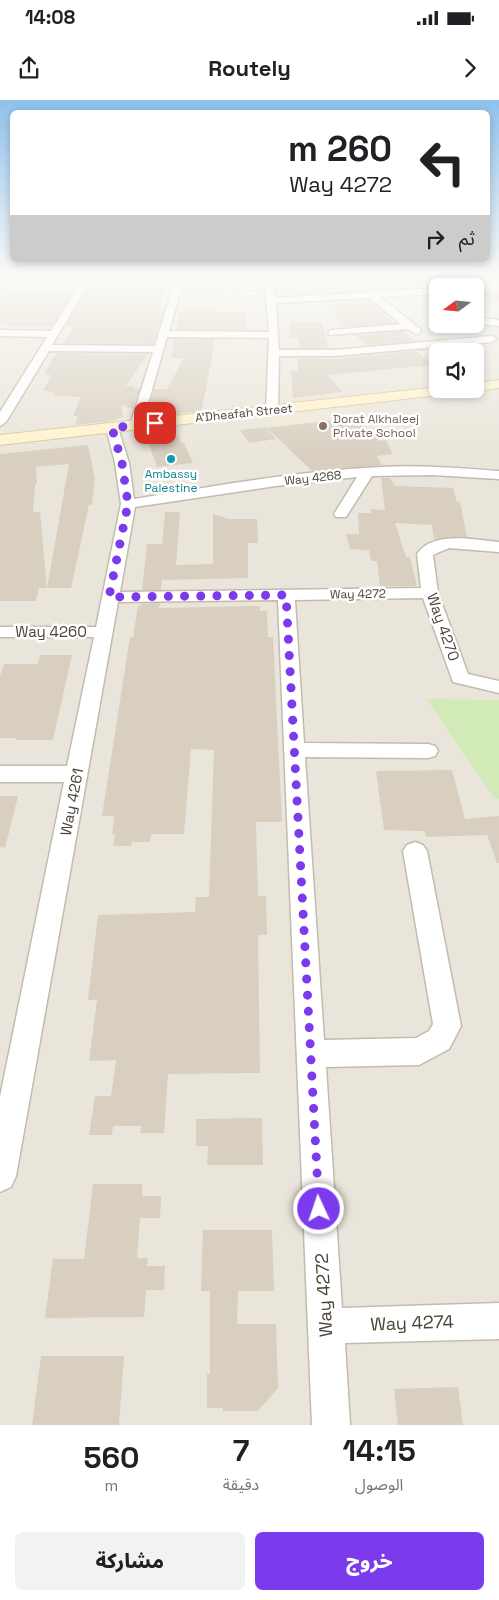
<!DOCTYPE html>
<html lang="ar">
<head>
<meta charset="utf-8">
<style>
  :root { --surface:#fff; --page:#f2f2f2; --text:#202124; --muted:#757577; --accent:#7c3aed }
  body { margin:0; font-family:"Space Grotesk","Noto Sans Arabic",sans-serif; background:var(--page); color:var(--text); direction:rtl; height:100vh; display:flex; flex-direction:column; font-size:19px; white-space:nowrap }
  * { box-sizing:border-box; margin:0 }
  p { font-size:16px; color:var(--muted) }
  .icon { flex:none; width:28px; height:28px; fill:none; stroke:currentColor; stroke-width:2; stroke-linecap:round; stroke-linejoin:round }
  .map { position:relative; height:1325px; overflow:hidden; direction:ltr }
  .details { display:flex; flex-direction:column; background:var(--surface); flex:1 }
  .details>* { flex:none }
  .banner { position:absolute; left:10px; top:10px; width:480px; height:152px; border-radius:8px; box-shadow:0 2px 8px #0003; direction:rtl; background:#fff; color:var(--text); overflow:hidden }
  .needle { width:32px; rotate:254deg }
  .tools { position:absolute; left:429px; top:178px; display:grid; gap:10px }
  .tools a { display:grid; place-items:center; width:55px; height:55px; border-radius:8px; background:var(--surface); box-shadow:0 2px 8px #0003; font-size:25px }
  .pin { position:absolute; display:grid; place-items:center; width:42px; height:42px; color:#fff; margin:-21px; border-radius:10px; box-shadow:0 2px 8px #0006 }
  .me { position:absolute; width:55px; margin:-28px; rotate:357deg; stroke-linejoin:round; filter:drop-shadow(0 0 4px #0008) }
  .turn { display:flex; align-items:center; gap:18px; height:105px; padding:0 15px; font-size:22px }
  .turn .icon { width:65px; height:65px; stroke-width:2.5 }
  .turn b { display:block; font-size:35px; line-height:42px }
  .then { display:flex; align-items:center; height:48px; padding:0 15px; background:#0003; gap:10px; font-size:19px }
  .eta { display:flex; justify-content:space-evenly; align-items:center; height:85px; text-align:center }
  .eta b { font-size:30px; font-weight:800; line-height:35px }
  .cta { display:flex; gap:10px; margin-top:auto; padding:10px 15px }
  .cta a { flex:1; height:58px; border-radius:8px; background:var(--accent); color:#fff; font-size:20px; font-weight:800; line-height:58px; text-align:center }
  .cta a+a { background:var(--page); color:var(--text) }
  .status { display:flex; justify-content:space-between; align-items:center; height:35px; padding:0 25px; background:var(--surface); direction:ltr }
  .status svg { height:14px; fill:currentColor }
  header { display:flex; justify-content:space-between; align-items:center; height:65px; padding:0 15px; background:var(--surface); font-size:22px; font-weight:800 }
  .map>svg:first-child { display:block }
  .residential { fill:#eae5da; fill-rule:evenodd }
  .education { fill:#efe8d6 }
  .green { fill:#d2eab5 }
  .building { fill:#d8cfc1 }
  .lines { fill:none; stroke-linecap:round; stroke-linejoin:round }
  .street-casing { stroke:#c2bbae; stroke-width:3 }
  .secondary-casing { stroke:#d6c79b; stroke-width:2 }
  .street { fill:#fff; fill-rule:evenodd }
  .secondary { fill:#fff3cd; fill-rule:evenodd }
  .route { stroke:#7c3aed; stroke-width:9; stroke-dasharray:0 16.2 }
  .education-dot { fill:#8d6e63; stroke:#fff; stroke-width:2 }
  .culture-dot { fill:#0f9aa8; stroke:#fff; stroke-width:2 }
  .labels { text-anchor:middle; stroke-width:5; stroke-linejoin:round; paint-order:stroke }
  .far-street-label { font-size:12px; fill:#4b4439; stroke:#fff }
  .far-education-label { font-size:12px; fill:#785e54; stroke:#fff; text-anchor:start }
  .far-culture-label { font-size:12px; fill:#0d838f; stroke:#fff }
  .street-label { font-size:15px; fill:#4b4439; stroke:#fff }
  .near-street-label { font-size:18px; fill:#4b4439; stroke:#fff }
</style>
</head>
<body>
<div class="status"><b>14:08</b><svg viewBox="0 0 49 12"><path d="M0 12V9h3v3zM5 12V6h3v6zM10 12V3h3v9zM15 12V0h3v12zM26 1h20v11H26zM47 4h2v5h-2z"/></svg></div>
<header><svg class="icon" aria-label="forward" viewBox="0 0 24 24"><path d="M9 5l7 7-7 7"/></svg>Routely<svg class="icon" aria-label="share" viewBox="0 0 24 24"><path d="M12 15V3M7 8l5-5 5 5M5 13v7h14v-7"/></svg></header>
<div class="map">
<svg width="499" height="1325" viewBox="0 0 499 1325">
  <rect width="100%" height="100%" fill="#f6f3ec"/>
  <path class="residential" d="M0,175H499V1325H0ZM438,186H475V224H438ZM438,251H475V289H438Z"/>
  <path class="education" d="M354,308L377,333L289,344L269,318Z"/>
  <path class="green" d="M276,175H448L470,186H438L437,188L284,197Z
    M427,599L499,600V699H495Z"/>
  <path class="building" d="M20,175H80L77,180H80L16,181Z
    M140,178L163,180L160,188L165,189L159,211H164L154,244L64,243L73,227H65L93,180H139Z
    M5,191H74L51,227H6L8,223H0V197Z
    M491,191L499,195V201L475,203V193Z
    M369,201L394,223L347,227L331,211L339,210L334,204Z
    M216,206L215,212H246V230L176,229L179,211H194Z
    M290,221L322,222L328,248H299V238H290Z
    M403,231L415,241L366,245L355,235Z
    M174,239H215L206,289L201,311L155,316L147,314L154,289H167L184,258H171Z
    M425,250L427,251H416L433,265L327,275L342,292L293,298L291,271H298V258L332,259Z
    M59,253L148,254L126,286H134L133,288L140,289L133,309L121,305L123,317L111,321L75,325L78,316H73L81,297L52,295L54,292L43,290L52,275H45L52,258Z
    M357,317L379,341L386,340L393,354L377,356L382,365L312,371L267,328Z
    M266,327L276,339L249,343L240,330Z
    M178,336L181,343H184L193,363L157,367L147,339Z
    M88,345L95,379L92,405H89L71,488H47L69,364L36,367L37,384L35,385L33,412H40L47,488H39L36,501H0V354Z
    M381,378H390L395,386L453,388L457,402H460L467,437L434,439L432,425L395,423L406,457H410L417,486H380L377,461H371L369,450L350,449L346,434H359L358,413H371V409L385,410Z
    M165,412H180L176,465L213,464V414L229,419H257L258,443H248V478L162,480L161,490H142L147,444H162Z
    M160,503L159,508L260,506V511H267L268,537H273L282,722H256L258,796H266L267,835H258L260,973L168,974L164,1033H140L141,1026H113L112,1035H89L95,996H111L116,960L89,961L97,900H88L98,815L195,812L196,797H209L214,650L191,649L184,734H151L150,742H132L131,746H113L115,734L112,735L114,716H102L130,537H133L138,506H141V504Z
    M40,555H72L53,640H16L17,638H0V576L4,564H38Z
    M452,670L465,719L499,716V763H497L487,735L426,737L425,731L384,730L376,671Z
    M0,696H18L5,748L0,747Z
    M262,1018L263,1065H207L208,1046H196V1019Z
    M93,1084H142V1096H161L160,1118H140L137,1158H148L147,1166H165L164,1190H146L144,1217L45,1218L53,1159H84Z
    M203,1130H272L274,1191H238L237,1224H276L278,1288L258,1311H223V1308H207V1274H210V1191H201Z
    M41,1256H124L119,1325H32Z
    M458,1287L463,1325H398L394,1289Z"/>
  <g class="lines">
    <defs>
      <path id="street" d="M86,175H94L52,245L155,246L176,178H159L155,175H185L183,183L264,184L262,175H270L275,198L438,188V194L380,197L420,229V233L416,234L408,229L329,235V231L333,230L401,224L370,198L276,203L279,250H335L492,236L497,239L492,242L335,256H279L278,310L272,314L266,310L269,238L167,237L142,325L136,329L130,325L153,252L49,251L6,322L0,326V312L47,237L0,236V230L51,231L77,189H0V183H80ZM181,189L265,190L269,232L169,231Z
        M491,184L495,187L494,189L475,191V186H472Z
        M475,217L499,220V226L475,223Z
        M112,324L118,328L129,363L134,399C216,386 298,371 381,367C420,365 460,368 499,371V379L432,375L372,376L346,417H336L334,414L357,377L276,386L135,407L120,492L421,488L417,454C433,430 475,440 499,442V452L449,448L433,455L438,493L468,574L499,581V593L453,582L423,498L295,500L304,643L428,644L435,646L438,651L435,656L428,658L305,657L324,940L416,938L429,931L433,924L403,751L407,745L415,742L423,745L427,751L461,926L449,949L419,965L326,967L342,1208L499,1203V1239L345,1243L350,1325H312L278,500L118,502L16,1076L11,1087L0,1092V997L64,682H0V666H67L94,537H0V527H96L121,404L115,363L106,328Z"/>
      <path id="secondary" d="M459,175H474L499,186V193Z
        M499,280V288L475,291L469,289H475V283Z
        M438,287V289H464L462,292L457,293L0,345V335Z"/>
    </defs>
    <use href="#street" class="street-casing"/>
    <use href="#secondary" class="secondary-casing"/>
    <use href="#street" class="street"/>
    <use href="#secondary" class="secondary"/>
  </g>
  <linearGradient id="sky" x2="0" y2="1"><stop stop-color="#8fc1ec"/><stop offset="0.49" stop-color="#fbfaf6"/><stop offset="1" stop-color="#fbfaf6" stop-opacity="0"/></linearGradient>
  <rect width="499" height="360" fill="url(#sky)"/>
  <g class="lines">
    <path class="route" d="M155,323L112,328L122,363L128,404L109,497L286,495L319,1109"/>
  </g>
  <circle class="education-dot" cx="323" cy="326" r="5"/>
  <circle class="culture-dot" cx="171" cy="359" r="5"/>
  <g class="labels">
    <g class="far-street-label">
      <text transform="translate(244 313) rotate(-6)" y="4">A'Dheafah Street</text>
      <text transform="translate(313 378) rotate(-6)" y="4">Way 4268</text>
      <text transform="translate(358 494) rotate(-1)" y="4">Way 4272</text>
    </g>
    <g class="far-education-label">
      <text x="333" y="323">Dorat Alkhaleej<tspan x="333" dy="14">Private School</tspan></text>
    </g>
    <g class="far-culture-label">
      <text x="171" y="378">Ambassy<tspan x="171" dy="14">Palestine</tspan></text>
    </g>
    <g class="street-label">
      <text transform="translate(443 527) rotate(71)" y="5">Way 4270</text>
      <text x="51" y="537">Way 4260</text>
      <text transform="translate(72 702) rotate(-79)" y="5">Way 4261</text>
    </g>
    <g class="near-street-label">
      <text transform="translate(324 1195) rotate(-93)" y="6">Way 4272</text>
      <text transform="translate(412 1223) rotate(-2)" y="6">Way 4274</text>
    </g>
  </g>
</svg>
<div class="tools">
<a><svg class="needle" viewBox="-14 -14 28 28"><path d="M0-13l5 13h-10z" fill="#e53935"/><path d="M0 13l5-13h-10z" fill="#757577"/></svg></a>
<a><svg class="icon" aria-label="sound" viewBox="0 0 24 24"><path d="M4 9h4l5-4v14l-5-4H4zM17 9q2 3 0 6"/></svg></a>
</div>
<div class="pin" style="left:155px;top:323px;background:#d93025"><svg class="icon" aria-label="arrive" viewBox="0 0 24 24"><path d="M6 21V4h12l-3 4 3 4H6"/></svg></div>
<svg class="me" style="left:319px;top:1109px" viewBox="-20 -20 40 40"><circle r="17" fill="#7c3aed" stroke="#fff" stroke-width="3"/><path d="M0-11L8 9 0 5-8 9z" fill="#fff"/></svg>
<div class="banner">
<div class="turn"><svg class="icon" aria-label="left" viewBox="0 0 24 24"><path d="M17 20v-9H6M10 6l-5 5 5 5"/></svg><div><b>260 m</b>Way 4272</div></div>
<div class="then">ثم<svg class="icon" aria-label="right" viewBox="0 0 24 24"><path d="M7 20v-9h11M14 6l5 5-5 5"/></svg></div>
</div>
</div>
<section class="details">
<div class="eta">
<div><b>14:15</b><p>الوصول</p></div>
<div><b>7</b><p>دقيقة</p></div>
<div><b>560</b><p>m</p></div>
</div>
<div class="cta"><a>خروج</a><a>مشاركة</a></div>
</section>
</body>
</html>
